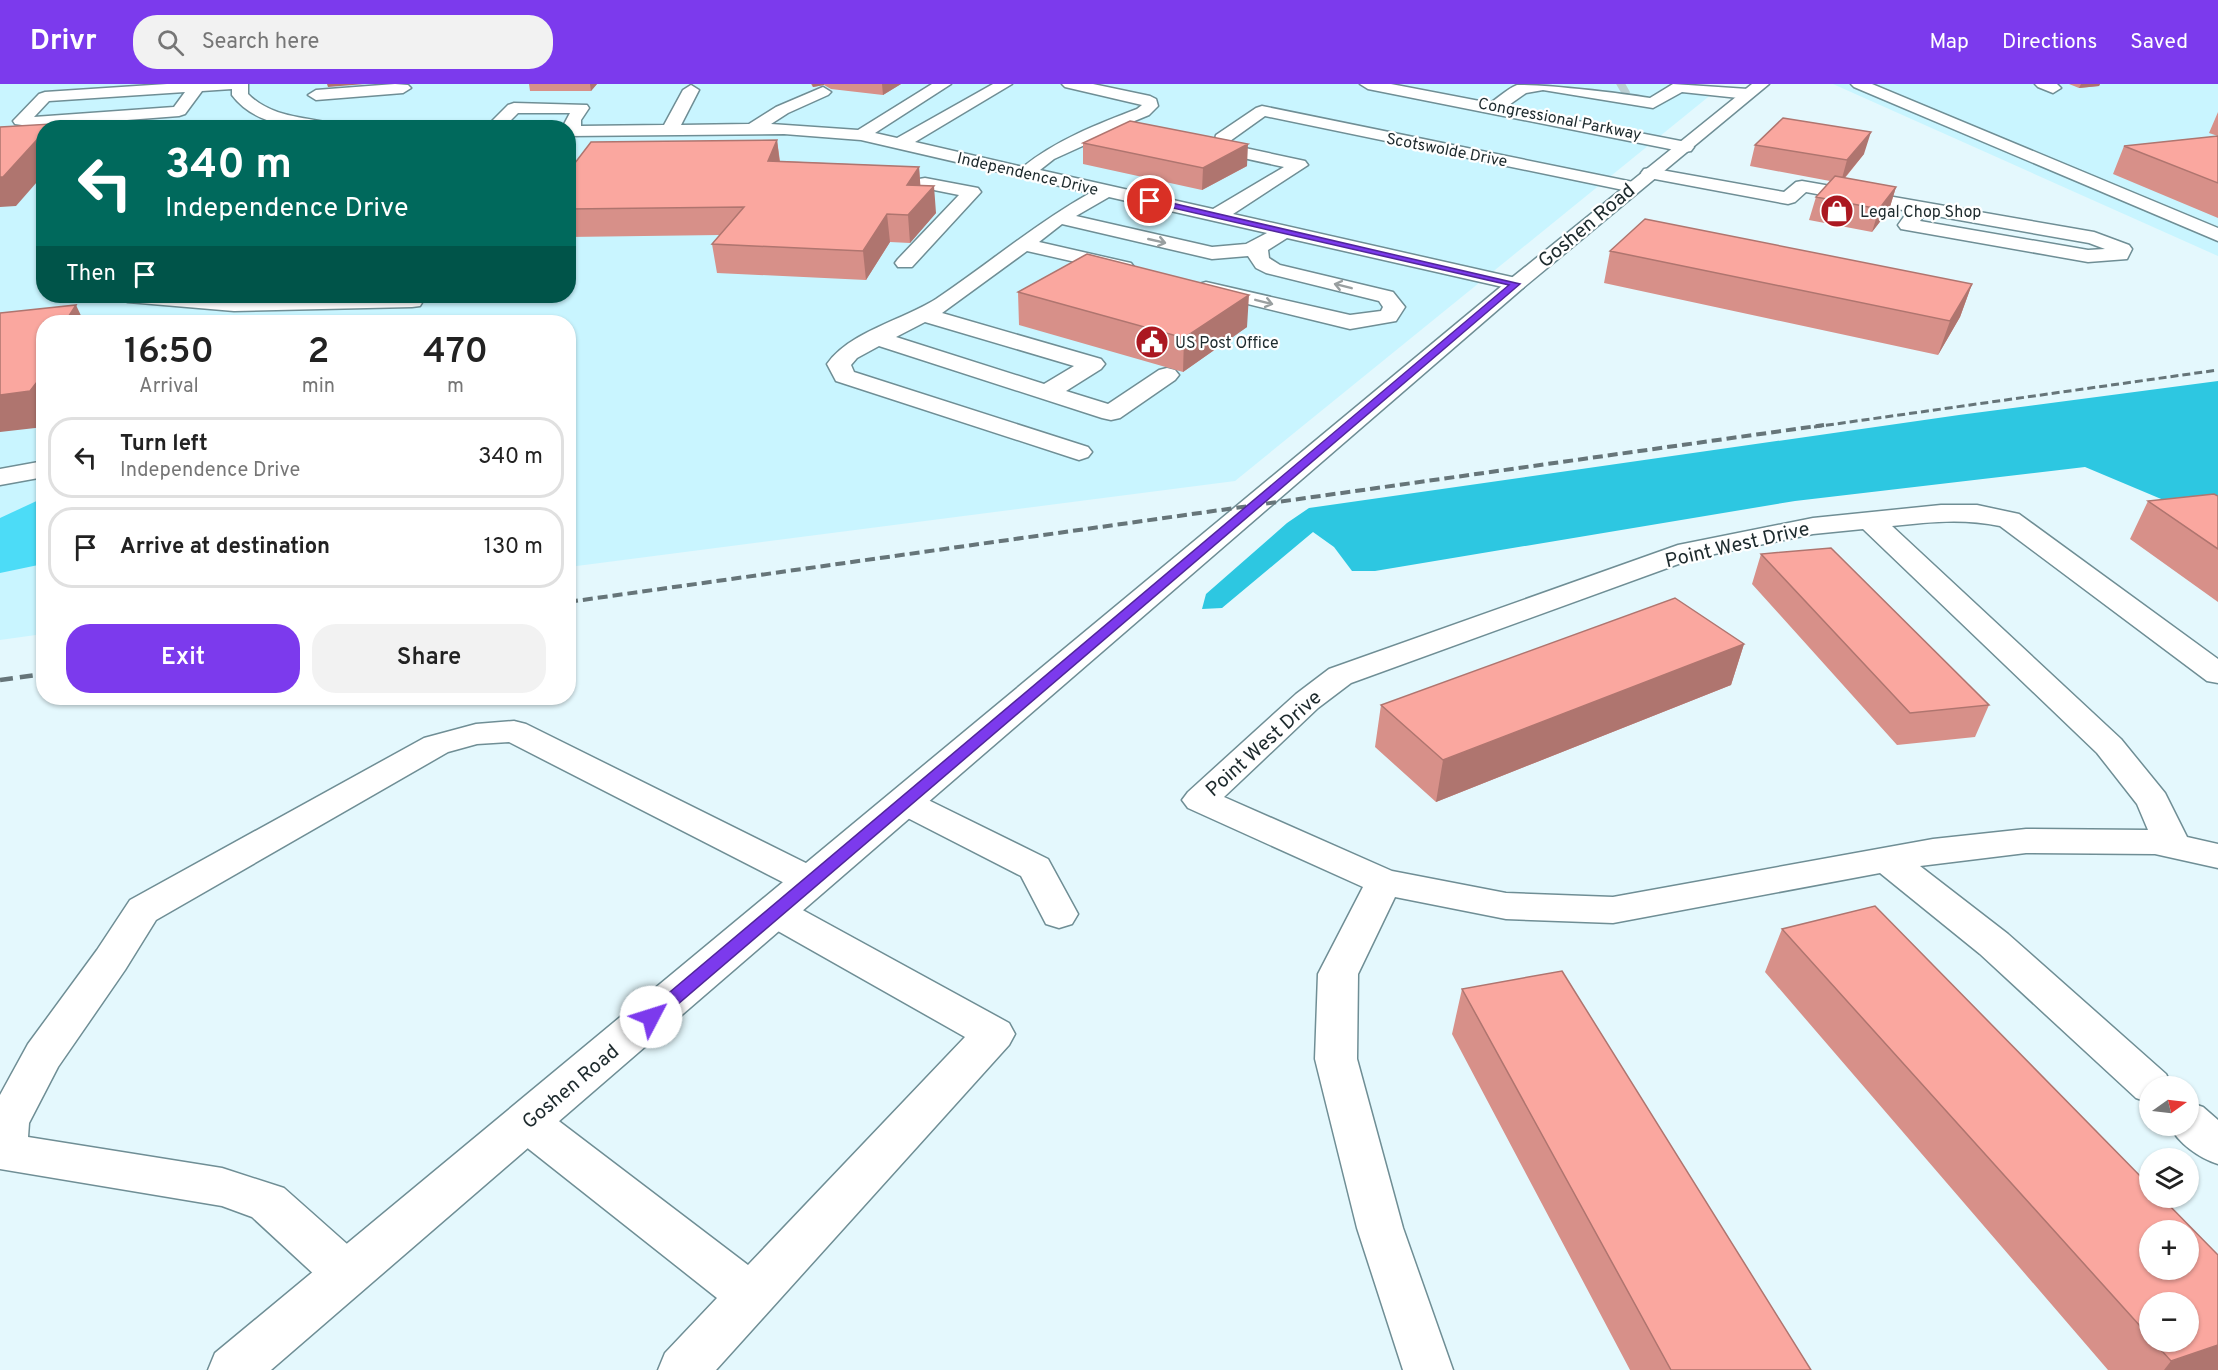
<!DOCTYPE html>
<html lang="en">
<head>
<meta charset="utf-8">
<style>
  :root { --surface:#fff; --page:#f2f2f2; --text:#222; --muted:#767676; --line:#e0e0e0; --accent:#7c3aed }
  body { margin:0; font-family:Overpass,sans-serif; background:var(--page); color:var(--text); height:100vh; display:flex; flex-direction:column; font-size:22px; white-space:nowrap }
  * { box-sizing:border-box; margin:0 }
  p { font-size:20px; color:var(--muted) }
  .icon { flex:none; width:33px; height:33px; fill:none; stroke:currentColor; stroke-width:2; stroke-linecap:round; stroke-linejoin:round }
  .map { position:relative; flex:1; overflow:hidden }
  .panel { position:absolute; left:36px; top:231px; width:540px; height:390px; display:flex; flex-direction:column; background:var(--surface); border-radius:24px; box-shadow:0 2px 4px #0004 }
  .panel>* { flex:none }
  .banner { position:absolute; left:36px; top:36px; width:540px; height:183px; border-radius:24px; box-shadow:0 2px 4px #0004; background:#00695c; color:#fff; overflow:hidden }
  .needle { width:39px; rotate:76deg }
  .fabs { position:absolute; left:2139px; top:992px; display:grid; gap:12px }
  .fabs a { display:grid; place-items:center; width:60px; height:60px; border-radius:50%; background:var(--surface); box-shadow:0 2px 4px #0004; font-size:30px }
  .pin { position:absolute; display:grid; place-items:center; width:51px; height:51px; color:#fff; margin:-26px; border:3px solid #fff; border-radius:50%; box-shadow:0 2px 6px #0007 }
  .me { position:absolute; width:66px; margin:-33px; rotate:50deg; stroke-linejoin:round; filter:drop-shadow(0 0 4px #0008) }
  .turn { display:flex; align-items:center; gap:21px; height:126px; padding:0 30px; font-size:27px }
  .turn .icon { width:78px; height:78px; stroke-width:2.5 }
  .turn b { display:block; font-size:42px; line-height:51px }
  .then { display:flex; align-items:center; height:57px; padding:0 30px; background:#0003; gap:12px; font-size:22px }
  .eta { display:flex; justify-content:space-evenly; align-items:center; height:102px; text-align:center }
  .eta b { font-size:36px; font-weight:600; line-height:42px }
  .cta { display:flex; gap:12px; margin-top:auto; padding:12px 30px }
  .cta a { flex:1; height:69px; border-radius:24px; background:var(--accent); color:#fff; font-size:24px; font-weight:600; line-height:69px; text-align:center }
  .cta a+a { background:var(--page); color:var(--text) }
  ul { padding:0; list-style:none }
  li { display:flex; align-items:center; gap:18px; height:81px; margin:0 12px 9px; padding:0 18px; border:3px solid var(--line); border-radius:24px }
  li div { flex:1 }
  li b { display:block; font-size:22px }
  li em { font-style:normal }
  header { display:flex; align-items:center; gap:36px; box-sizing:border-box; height:84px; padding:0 30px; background:var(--accent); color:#fff }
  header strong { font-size:28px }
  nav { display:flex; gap:33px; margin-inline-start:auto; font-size:21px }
  .search { width:420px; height:54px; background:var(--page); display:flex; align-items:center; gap:15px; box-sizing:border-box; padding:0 21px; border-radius:24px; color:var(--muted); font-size:22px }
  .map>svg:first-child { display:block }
  .built { fill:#c9f5ff; fill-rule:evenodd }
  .forest { fill:#2dc7e1 }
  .water { fill:#4cdcf7 }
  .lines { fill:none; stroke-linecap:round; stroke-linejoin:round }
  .minor-tunnel { stroke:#bccfd3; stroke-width:17; stroke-dasharray:17 9; stroke-linecap:butt }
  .minor-casing { stroke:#6f8e95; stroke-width:3 }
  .major-casing { stroke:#6f8e95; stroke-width:3 }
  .minor { fill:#fff; fill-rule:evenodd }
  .major { fill:#fff; fill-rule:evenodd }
  .rail-far2 { stroke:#667579; stroke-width:3; stroke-dasharray:8 4; stroke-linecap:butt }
  .rail-far1 { stroke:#667579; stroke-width:4; stroke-dasharray:10 5; stroke-linecap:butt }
  .rail { stroke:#667579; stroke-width:4.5; stroke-dasharray:13 7; stroke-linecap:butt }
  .wall { fill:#d79089; fill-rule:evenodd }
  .shaded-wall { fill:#af756f }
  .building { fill:#faa79f; stroke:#af756f; stroke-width:1.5; fill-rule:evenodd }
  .oneway { stroke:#999fa0 }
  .route { fill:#7c3aed; stroke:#51269a; stroke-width:1.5 }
  .labels { text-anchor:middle; stroke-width:4.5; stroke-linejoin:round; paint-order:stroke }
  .far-street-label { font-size:16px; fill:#1d2a2d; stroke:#fff }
  .far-poi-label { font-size:16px; fill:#1d2a2d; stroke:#fff; text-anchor:start }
  .street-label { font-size:20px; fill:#1d2a2d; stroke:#fff }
</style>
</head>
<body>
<header>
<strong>Drivr</strong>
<div class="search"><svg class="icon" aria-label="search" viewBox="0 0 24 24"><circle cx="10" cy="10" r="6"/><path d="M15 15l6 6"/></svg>Search here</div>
<nav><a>Map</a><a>Directions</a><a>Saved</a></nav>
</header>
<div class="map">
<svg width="2218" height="1286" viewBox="0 0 2218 1286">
  <rect width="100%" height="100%" fill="#e4f8fd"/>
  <path class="built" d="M0,0H1688L1718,5L1235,397L569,483L568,238H44L43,550L0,556ZM44,44H568V212H44Z
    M1833,0H2218V172Z"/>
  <path class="forest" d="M2218,297V442L2185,425L2085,383L1795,417L1375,487H1352L1334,463L1313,448L1222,524L1202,525L1206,510L1287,439L1309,424L1959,331Z"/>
  <path class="water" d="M43,414V480L0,489V434Z"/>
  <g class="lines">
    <path class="minor-tunnel" d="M1619,5L1626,1"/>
    <defs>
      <path id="minor" d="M167,0H248V10C272,34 305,33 336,40L338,44C301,44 257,44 232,11V5L202,7L185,30L179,32L36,43L15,40L13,37L39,10L45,8ZM185,8L174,23L34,33L49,17Z
        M395,0L408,1L411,4L403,9L316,16L308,11L316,6Z
        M932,0H951L875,49L897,54L993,0H1012L915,58L1023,83C1056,56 1098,40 1137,25L1142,21L1065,3L1062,0H1093L1150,12L1156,15L1158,22L1149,31L1098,52L1087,60L1054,75L1040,86L1213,125L1284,83L1216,68L1213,64L1216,51L1256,24L1262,22L1633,98L1639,99L1642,103L1639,107L1633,108L1265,32L1230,57L1231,61L1305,77L1308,81L1233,130L1516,194L1523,196L1526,200L1523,204L1516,206L1287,154L1268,166L1269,174L1280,181L1393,208L1405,223L1396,237L1350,245L1199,208L1196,204L1199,200L1206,198L1350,231L1381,227L1383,223L1379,217L1266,189L1256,184L1248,172L1212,175L1062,140L1039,158L1131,179L1134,183L1131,187L1124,189L1027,167L942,229L1101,275L1105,280L1101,285L1066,307L1108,320L1159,286L1167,284L1175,286L1179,291L1175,296L1120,334L1111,336L1102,334L879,262L857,274L851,281L854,288L1088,363L1092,368L1088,373L1079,376L836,297L827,280C849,248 903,236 936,215C988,180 1035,140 1090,109L861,56L784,50L568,52V44H562L570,29H518L503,44H485L508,21L514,19L587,21L589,24L581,36V42L664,41L683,6L691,1L699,6L681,41L749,40L776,23L823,3L831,8L828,11L788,29L771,40L858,46ZM1109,113L1267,149L1246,160L1212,163L1076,132ZM925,238L1074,282L1044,300L896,253Z
        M1360,0H1391L1490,19C1498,14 1507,5 1517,1C1542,0 1621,9 1650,14L1673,0L1748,5L1756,10L1748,15L1682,8L1653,24L1543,6L1526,9L1506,23L1691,59L1694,63L1691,67L1685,68L1368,5Z
        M1851,0H1872L2218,144V157L1854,3Z
        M2035,0H2057L2061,4L2053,9L2038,3Z
        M1650,84L1784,108L1796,98L1802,97L2094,148L2129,161L2132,165L2127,175L2088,178L1901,145L1898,141L1908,127L1806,108L1795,118L1788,120L1644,93L1641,89L1644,85ZM1925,130L2089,159L2105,165L2088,166L1920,137Z
        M925,94L978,104L981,108L912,183H898L895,179L898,175L959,111L919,103L916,99L919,95Z
        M117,212L269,214L416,212L423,217L420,222L412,223L234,227L128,218L121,216Z
        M44,377V393L0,401V385Z
        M1941,421H1977L2019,430L2218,575V599L2207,597L2000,442C1963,434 1928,438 1892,442L2121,655L2165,709L2187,753L2218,760V784L2155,770L2026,769L1920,782L2008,850L2166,990L2172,1002H2150V1019L2136,1014L1980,870L1880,789L1613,839L1506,835L1395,813L1358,890L1357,975L1403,1144L1453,1286H1403L1357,1144L1315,975L1318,890L1363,803L1188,724L1182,716L1188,708L1296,610L1329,585L1678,461L1813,434ZM1863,445L2097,669L2137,720L2148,746L2026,745L1933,755L1613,813L1506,809L1392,787L1224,713L1318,624L1351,599L1695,474L1813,450Z
        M514,637L526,640L824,788L830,797L824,806L811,810L798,806L509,658L477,660L448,668L156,836L125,886L58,983L29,1039L28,1053L222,1084L284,1104L364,1175L371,1190L364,1205L347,1212L330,1205L252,1133L222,1122L0,1085V1011L28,960L97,866L130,816L424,654L476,640Z
        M904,707L916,710L1048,775L1078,830L1072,840L1059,844L1046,840L1021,792L892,726L886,718L892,710Z
        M775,814L788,818L1009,939L1015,950L1009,961L716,1286H658L665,1269L717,1214L511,1051L505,1038L511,1025L527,1020L543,1025L748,1181L965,953L762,838L756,828L762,818Z
        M2188,1018L2203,1023L2218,1036V1080C2199,1074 2178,1059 2169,1041H2188Z"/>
      <path id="major" d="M1752,0H1769L1523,204L271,1286H208L215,1269L1509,196Z"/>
    </defs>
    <use href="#minor" class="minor-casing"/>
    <use href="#major" class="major-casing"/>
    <use href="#minor" class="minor"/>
    <use href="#major" class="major"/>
    <path class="rail-far2" d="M1814,343L2218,286"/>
    <path class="rail-far1" d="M568,518L1824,341"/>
    <path class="rail" d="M0,596L44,590"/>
  </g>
  <path class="wall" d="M529,0H597L591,7H530Z
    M811,0H901L883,11L831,5L824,1L813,3Z
    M2069,0H2100L2099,2L2079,4Z
    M2218,28V52L2209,49Z
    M2218,52V134L2113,90L2124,62Z
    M777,56L780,77L919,83L920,101L936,129L910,159L890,158L866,196L717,189L712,160L720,151L568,153V88Z
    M1083,59L1247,82L1202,106L1083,80Z
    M1755,61L1864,70L1845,94L1896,103L1889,126L1872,148L1809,136L1816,113L1830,97L1750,82Z
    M1610,167L1972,200L1960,233L1938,271L1604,199Z
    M1018,208L1247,243L1183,288L1019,241Z
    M2218,412V518L2130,455L2148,417Z
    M1761,470L1989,621L1975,653L1897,661L1752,500Z
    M1744,560L1731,601L1436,718L1375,663L1381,621Z
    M1782,845L2218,1286H2108L1765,888ZM2150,1218L2188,1257H2150Z
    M1462,905L1811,1286H1630L1452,950Z"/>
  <path class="shaded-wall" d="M327,0H365L328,3Z
    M590,0H597L591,7Z
    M812,0H824V1L813,3Z
    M882,0H901L883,11Z
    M2081,0H2100L2099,2L2079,4Z
    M44,48V90L16,122L0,123V93Z
    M1871,48L1864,70L1841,98L1847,76Z
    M777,56L780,81L768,77Z
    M1248,60L1247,82L1202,106L1203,84Z
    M919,83L921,109L907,101Z
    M934,102L936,129L910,159L908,131Z
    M1896,103L1889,126L1872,148L1879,125Z
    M887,130L890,158L866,196L863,167Z
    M1972,200L1960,233L1938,271L1950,237Z
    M1249,211L1247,243L1183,288L1184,254Z
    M76,221L84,238H65Z
    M44,297V343L0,348V311L37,298Z
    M1744,560L1731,601L1436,718L1443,676Z
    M2218,1261V1286H2164L2171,1277Z"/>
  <path class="building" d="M1783,34L1871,48L1847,76L1755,61Z
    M1130,37L1248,60L1203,84L1083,59Z
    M51,40L48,44H44V48L3,93H0V43Z
    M2218,52V99L2124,62Z
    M777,56L768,77L919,83L907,101L934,102L908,131L887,130L863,167L712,160L744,123L568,125V88L591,58Z
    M1835,92L1896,103L1879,125L1816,113Z
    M1645,135L1972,200L1950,237L1610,167Z
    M1087,170L1249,211L1184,254L1018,208Z
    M76,221L65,238H44V297L37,298L30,307L0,311V229Z
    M2214,410L2218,412V465L2148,417Z
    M1831,464L1989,621L1910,629L1761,470Z
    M1675,514L1744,560L1443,676L1381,621Z
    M1875,822L2150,1102V1113H2161L2218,1171V1261L2171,1277L2153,1257H2188V1218H2150V1253L1782,845ZM2150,1146H2188V1185H2150Z
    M1562,887L1811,1286H1671L1462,905Z"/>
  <defs><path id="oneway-shaft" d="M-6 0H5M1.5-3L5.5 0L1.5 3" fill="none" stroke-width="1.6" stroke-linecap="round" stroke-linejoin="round" transform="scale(1.5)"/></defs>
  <g class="oneway">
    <use href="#oneway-shaft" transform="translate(1157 157) rotate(13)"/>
    <use href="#oneway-shaft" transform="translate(1343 202) rotate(-166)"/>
    <use href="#oneway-shaft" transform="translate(1264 218) rotate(14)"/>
  </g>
  <path class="route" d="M1150,114L1520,200L657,938L651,940L645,938L642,933L645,929L1509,201L1147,118V115Z"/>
  <defs>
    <symbol id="shop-disc" viewBox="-11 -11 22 22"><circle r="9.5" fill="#ab1821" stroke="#fff"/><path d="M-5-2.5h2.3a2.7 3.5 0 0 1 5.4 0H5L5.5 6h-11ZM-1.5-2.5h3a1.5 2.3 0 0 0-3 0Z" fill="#fff"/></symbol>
    <symbol id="civic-disc" viewBox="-11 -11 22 22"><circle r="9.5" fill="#ab1821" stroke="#fff"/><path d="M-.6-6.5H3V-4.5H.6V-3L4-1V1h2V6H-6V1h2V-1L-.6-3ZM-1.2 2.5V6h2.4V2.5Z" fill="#fff"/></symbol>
  </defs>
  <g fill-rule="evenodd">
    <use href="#shop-disc" x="1818" y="108" width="38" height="38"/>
    <use href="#civic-disc" x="1133" y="239" width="38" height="38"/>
  </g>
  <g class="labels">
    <g class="far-street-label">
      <text transform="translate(1560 34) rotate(11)" y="6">Congressional Parkway</text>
      <text transform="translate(1447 65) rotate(11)" y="6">Scotswolde Drive</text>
      <text transform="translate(1028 89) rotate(13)" y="6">Independence Drive</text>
    </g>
    <g class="far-poi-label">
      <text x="1860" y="133">Legal Chop Shop</text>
      <text x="1175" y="264">US Post Office</text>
    </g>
    <g class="street-label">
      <text transform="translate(1586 141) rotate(-40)" y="7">Goshen Road</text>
      <text transform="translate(1737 460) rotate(-13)" y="7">Point West Drive</text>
      <text transform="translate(1263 659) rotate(-42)" y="7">Point West Drive</text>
      <text transform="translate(570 1002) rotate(-40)" y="7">Goshen Road</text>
    </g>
  </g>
</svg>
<div class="fabs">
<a><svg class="needle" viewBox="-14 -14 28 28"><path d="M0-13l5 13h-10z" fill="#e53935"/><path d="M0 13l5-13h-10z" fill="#767676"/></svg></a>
<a><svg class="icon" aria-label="layers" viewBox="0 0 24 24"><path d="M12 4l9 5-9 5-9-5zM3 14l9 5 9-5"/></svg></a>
<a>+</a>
<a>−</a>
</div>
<div class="pin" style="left:1150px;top:117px;background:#d93025"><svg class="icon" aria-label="arrive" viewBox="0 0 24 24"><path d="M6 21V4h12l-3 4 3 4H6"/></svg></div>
<svg class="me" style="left:651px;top:933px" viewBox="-20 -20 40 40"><circle r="19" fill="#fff"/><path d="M0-13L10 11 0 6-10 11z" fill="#7c3aed"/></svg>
<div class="banner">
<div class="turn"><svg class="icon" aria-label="left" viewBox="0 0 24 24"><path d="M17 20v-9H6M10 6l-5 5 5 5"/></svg><div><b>340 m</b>Independence Drive</div></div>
<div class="then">Then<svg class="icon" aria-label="arrive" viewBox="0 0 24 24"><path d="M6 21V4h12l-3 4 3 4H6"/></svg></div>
</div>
<section class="panel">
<div class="eta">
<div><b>16:50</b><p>Arrival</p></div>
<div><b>2</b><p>min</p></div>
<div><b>470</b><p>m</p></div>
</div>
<ul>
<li><svg class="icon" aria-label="left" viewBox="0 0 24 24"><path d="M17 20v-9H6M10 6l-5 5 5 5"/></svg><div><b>Turn left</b><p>Independence Drive</p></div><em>340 m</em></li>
<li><svg class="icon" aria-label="arrive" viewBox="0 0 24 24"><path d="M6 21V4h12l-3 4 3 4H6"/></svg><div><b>Arrive at destination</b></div><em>130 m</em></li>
</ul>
<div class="cta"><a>Exit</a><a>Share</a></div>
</section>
</div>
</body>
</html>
